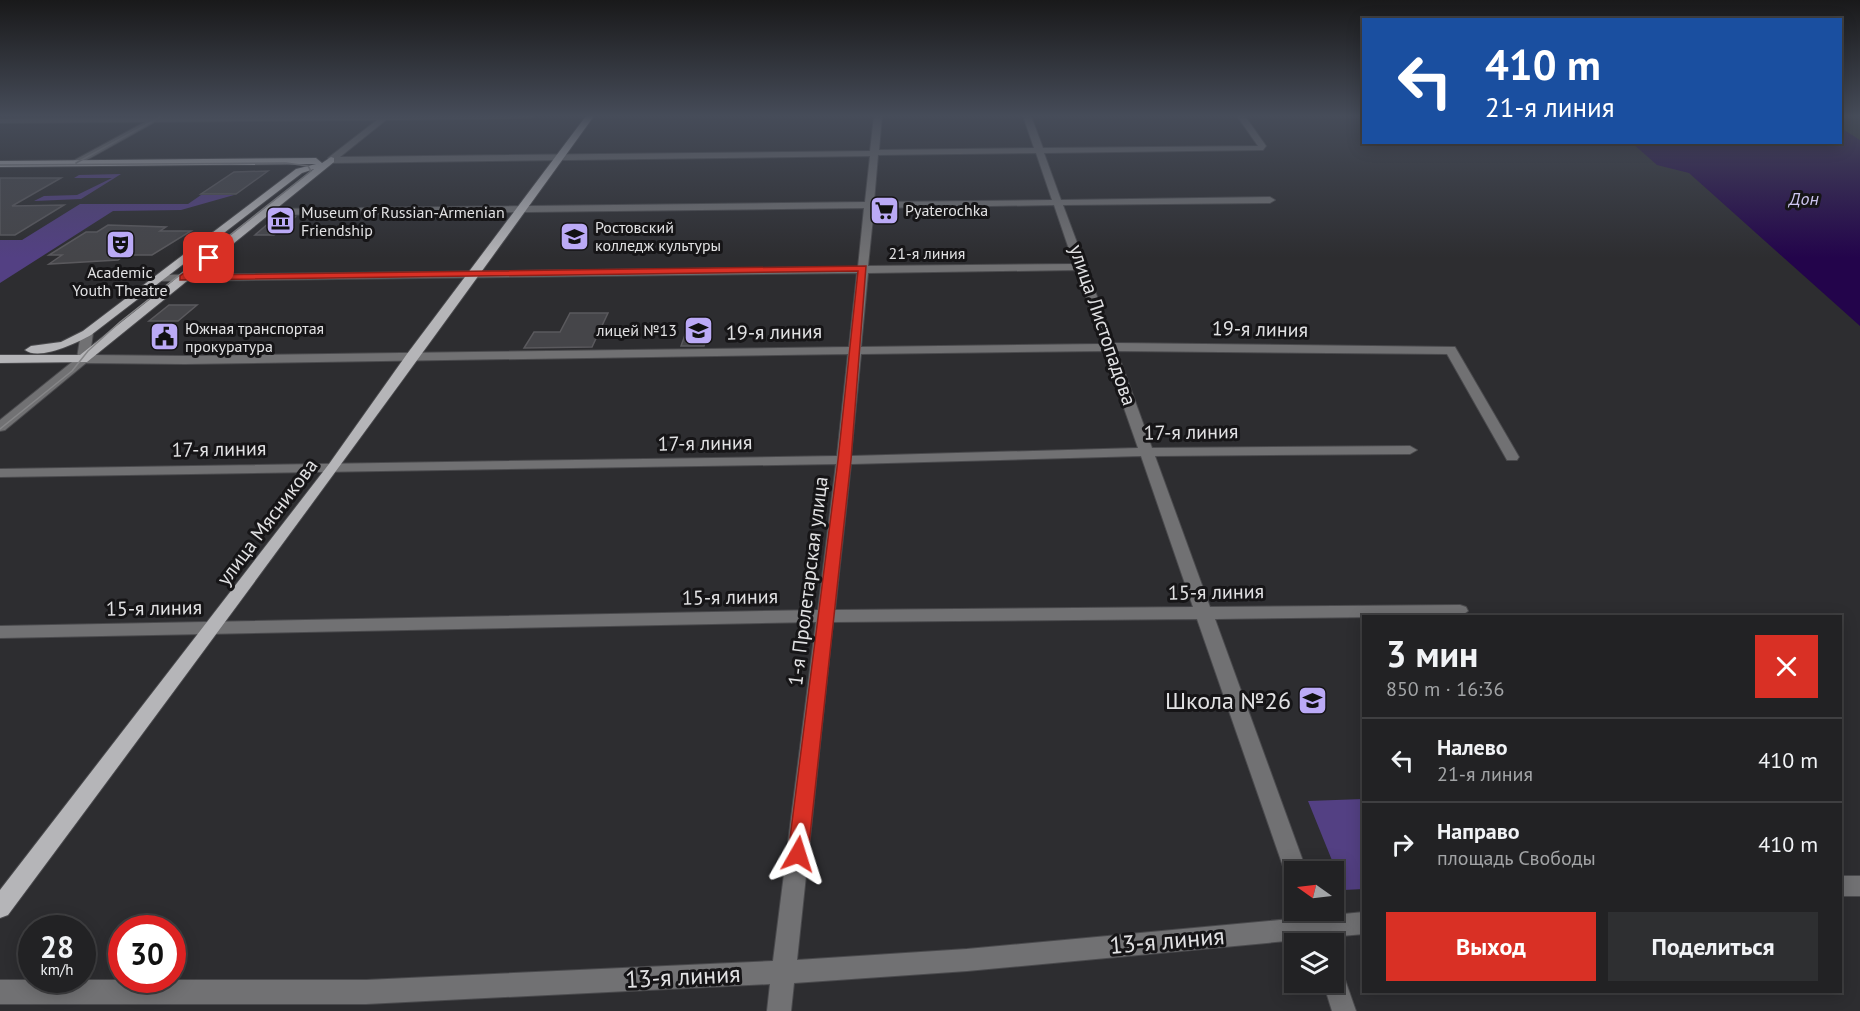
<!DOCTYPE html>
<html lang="ru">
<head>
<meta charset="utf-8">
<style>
  :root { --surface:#222224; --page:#2e2f31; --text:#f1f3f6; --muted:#a2a4a6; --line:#3f3f41; --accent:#d93025 }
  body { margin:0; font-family:"PT Sans",sans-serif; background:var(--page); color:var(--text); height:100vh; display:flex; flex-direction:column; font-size:22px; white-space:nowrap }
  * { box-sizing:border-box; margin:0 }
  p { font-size:20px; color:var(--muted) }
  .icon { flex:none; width:33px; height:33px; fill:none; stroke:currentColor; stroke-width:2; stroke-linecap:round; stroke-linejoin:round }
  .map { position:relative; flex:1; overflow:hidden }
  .sheet { position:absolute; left:1362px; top:615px; width:480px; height:378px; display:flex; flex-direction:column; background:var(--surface); border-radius:0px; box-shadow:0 3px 15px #0003,0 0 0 2px var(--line) }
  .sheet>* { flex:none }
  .hud { position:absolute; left:1362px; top:18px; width:480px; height:126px; border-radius:0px; box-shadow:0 3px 15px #0003,0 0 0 2px var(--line); background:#1a4fa0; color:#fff; overflow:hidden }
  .needle { width:39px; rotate:284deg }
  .controls { position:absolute; left:1284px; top:861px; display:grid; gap:12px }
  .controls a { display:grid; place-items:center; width:60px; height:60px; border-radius:0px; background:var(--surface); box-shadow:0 3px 15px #0003,0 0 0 2px var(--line); font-size:30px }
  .speed { position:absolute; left:18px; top:915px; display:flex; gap:12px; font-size:30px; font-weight:700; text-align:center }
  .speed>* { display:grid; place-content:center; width:78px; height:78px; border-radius:50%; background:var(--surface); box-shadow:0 3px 15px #0003,0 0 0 2px var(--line); line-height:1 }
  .speed small { font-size:15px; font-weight:400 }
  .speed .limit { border:9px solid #d22; background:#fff; color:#111 }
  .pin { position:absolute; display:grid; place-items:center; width:51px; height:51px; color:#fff; margin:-26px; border-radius:12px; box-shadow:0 3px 9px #0006 }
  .me { position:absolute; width:66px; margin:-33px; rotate:6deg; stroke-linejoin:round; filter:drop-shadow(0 0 4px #0008) }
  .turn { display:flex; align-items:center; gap:21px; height:126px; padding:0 24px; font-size:27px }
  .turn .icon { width:78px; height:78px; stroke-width:2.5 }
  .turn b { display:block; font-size:42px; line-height:51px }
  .round { display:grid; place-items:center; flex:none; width:63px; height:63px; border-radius:0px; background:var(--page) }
  .headline { display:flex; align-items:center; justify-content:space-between; height:102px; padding:0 24px }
  h1 { font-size:36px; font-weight:600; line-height:45px }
  .action { display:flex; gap:12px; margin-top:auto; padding:12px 24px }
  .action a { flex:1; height:69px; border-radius:0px; background:var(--accent); color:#fff; font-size:24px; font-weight:600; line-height:69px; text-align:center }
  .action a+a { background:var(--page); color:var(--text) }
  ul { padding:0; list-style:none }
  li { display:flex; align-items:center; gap:18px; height:84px; padding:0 24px; border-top:2px solid var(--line) }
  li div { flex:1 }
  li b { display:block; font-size:22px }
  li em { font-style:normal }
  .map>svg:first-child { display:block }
  .green { fill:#534083 }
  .water { fill:#23044b }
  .building { fill:#454549; stroke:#5a595d; stroke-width:1.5 }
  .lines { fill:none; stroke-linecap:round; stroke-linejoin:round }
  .minor-casing { stroke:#4a4a4d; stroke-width:2 }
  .major-casing { stroke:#4a4a4d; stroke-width:2 }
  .minor { fill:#717173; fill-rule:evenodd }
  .major { fill:#b5b5b8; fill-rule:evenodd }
  .tram { stroke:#868688; stroke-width:1.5 }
  .route { fill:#d93025; stroke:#8d1f18; stroke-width:1.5 }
  .labels { text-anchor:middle; stroke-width:6; stroke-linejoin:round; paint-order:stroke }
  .far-poi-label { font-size:16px; fill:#e1e1e3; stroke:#161517; text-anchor:start }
  .far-street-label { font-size:16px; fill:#e1e1e3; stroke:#161517 }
  .far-water-label { font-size:18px; font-style:italic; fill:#cdc5ef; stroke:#161517 }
  .street-label { font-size:20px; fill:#e1e1e3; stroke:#161517 }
  .near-poi-label { font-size:24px; fill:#e1e1e3; stroke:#161517; text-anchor:end }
  .near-street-label { font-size:24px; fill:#e1e1e3; stroke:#161517 }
</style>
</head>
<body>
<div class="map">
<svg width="1860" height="1011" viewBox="0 0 1860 1011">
  <rect width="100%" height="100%" fill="#2d2d30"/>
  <path class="green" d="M121,174L81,199L34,201L44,196L77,195L112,178H74L79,175Z
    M201,195H234L181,210L113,211L0,283V240H22L80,204H188Z
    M1363,799V889L1344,890L1308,801Z"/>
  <path class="water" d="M1841,128L1860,140V326L1689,173L1657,165L1632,143L1840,142Z"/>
  <path class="building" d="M268,171L236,194H201L234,172Z
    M0,178H61L12,206L64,205L15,235H0Z
    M276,217H295L274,235H255Z
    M108,225L166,227L160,231H191L152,255H125L118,260L49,264L62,255H49L86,232H97Z
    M169,305H197L178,321H149Z
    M570,313H608L592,347L524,348L534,332H560Z
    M689,324H711L704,346H681Z"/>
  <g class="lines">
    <defs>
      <path id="minor" d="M257,116H534L530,118L386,120L340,157L870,151L874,116H882L879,150L1034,148L1023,116H1031L1043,148L1258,146L1237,116H1245L1266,146L1263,150L1044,153L1061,200L1270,197L1275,200L1270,203L1063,205L1085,264L1088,267L1087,269L1114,343L1455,347L1519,457L1517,460H1507L1447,354L1117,351L1152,448L1410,446L1417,450L1410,454L1155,456L1210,607L1460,605L1466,607L1468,611L1461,616L1215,619L1307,872H1294V881L1288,879L1285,872L1197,619L833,622L797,960L967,949L1301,918L1299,910H1321L1323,916L1364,912V934L1330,937L1332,944H1309L1308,939L967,971L794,983L791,1011H767L770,984L366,1004H0V980H366L773,961L816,622L0,638V626L818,610L836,464L0,477V469L837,456L848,354L185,364L86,363L5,430L0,431V420L77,358L81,333L87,329L93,333L90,355L185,356L849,347L857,273L159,281L154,278L159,275L858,267L864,208L266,215L261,212L266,209L865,202L870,156L331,163L328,162V158L377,120L155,122L76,166L73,165V161L145,122L0,123V119ZM1036,153L1052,200L874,202L878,155ZM1054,205L1074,264L868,266L874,208ZM1077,270L1102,344L861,347L868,273ZM1104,351L1138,448L851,456L861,354ZM1141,456L1193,607L835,610L851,464Z
        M1840,876H1860V896H1840Z
        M1334,967L1342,971L1356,1011H1332L1323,982H1334Z"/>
      <path id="major" d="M586,116H594C401,384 205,650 8,915L0,918V890L329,464L407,354Z
        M331,157L334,158V162L87,362L0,363V355H80L314,169L302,173L91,335C77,343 39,361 25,350L31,346L61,342L83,331L296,169L316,164L0,167V161L316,158L322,163Z"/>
    </defs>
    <use href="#minor" class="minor-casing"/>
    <use href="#major" class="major-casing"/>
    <use href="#minor" class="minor"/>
    <use href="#major" class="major"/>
    <path class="tram" d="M76,163L162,116
      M0,165L286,163L308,166L311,171L120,322L88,351L72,371L0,429"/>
  </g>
  <linearGradient id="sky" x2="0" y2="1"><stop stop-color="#19191a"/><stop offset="0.45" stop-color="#464c59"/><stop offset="1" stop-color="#464c59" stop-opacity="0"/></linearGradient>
  <rect width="1860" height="258" fill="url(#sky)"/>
  <path class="route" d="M209,255L212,256V260L193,275L866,266L851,460L808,854L805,860L798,862L791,860L788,854L838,460L858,271L180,280V276Z"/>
  <defs>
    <symbol id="supermarket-square" viewBox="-11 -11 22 22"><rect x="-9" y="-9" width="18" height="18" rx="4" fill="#bbaaf6" stroke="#161517"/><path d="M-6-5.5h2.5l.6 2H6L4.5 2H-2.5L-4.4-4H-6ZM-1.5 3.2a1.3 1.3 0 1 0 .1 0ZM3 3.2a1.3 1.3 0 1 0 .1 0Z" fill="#111"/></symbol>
    <symbol id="museum-square" viewBox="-11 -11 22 22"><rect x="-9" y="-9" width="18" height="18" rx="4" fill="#bbaaf6" stroke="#161517"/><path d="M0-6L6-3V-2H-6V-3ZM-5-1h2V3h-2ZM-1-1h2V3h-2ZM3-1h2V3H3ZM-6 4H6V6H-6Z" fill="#111"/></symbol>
    <symbol id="university-square" viewBox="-11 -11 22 22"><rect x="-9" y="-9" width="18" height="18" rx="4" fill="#bbaaf6" stroke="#161517"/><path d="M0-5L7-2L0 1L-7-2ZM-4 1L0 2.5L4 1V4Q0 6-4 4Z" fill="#111"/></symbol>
    <symbol id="theatre-square" viewBox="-11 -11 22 22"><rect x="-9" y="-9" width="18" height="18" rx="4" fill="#bbaaf6" stroke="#161517"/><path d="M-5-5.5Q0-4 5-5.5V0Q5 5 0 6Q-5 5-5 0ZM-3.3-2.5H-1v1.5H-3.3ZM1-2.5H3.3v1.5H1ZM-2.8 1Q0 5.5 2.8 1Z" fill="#111"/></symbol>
    <symbol id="school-square" viewBox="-11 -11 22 22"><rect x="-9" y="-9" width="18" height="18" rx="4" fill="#bbaaf6" stroke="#161517"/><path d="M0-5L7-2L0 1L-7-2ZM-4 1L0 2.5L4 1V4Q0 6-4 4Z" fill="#111"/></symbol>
    <symbol id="civic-square" viewBox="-11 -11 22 22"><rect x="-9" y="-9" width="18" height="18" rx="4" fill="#bbaaf6" stroke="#161517"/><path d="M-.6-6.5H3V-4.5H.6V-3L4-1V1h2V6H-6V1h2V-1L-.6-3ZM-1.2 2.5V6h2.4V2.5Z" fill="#111"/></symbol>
  </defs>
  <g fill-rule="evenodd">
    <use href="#supermarket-square" x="868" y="194" width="33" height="33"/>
    <use href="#museum-square" x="264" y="204" width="33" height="33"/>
    <use href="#university-square" x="558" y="220" width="33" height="33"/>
    <use href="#theatre-square" x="104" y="228" width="33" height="33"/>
    <use href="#school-square" x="682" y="314" width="33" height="33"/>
    <use href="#civic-square" x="148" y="320" width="33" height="33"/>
    <use href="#school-square" x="1296" y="684" width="33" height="33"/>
  </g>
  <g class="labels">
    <g class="far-poi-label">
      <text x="905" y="216">Pyaterochka</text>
      <text x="301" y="218">Museum of Russian-Armenian<tspan x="301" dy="18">Friendship</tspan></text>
      <text x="595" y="233">Ростовский<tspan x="595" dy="18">колледж культуры</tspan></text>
      <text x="120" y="278" text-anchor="middle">Academic<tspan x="120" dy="18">Youth Theatre</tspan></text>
      <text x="185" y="334">Южная транспортая<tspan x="185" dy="18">прокуратура</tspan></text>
      <text x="677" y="336" text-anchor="end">лицей №13</text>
    </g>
    <g class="far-street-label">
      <text x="927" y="259">21-я линия</text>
    </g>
    <g class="far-water-label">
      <text x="1804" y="205">Дон</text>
    </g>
    <g class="street-label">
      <text transform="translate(1103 325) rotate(71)" y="7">улица Листопадова</text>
      <text transform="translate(1260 329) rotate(1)" y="7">19-я линия</text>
      <text transform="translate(774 332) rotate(-1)" y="7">19-я линия</text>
      <text transform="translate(1191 432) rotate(-1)" y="7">17-я линия</text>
      <text transform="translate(705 443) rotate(-1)" y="7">17-я линия</text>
      <text transform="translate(219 449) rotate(-1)" y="7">17-я линия</text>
      <text transform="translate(267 522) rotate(-53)" y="7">улица Мясникова</text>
      <text transform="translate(808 581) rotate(-83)" y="7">1-я Пролетарская улица</text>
      <text transform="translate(1216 592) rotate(-1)" y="7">15-я линия</text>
      <text transform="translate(730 597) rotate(-1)" y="7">15-я линия</text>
      <text transform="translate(154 608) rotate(-1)" y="7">15-я линия</text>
    </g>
    <g class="near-poi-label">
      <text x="1291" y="709">Школа №26</text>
    </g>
    <g class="near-street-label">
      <text transform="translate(1167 941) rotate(-5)" y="8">13-я линия</text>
      <text transform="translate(683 977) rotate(-3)" y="8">13-я линия</text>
    </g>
  </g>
</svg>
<div class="controls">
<a><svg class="needle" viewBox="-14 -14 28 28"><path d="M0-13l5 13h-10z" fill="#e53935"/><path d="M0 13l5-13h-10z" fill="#a2a4a6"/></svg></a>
<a><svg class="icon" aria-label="layers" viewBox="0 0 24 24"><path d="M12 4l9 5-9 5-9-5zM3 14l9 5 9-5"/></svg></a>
</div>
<div class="speed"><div>28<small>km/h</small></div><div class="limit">30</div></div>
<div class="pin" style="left:209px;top:258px;background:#d93025"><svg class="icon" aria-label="arrive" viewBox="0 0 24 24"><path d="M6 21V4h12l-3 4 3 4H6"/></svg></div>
<svg class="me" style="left:798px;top:854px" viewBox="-20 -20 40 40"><path d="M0-17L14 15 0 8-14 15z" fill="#d93025" stroke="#fff" stroke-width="4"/></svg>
<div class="hud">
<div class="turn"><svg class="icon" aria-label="left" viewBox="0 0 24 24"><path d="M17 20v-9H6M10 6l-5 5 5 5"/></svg><div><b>410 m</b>21-я линия</div></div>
</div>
<section class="sheet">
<div class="headline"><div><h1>3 мин</h1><p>850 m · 16:36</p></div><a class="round" style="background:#d93025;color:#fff"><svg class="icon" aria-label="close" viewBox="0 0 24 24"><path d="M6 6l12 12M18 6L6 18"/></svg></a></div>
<ul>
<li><svg class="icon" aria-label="left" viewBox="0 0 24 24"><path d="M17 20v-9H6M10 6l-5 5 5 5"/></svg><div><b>Налево</b><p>21-я линия</p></div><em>410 m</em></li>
<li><svg class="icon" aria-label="right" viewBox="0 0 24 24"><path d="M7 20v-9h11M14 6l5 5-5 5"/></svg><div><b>Направо</b><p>площадь Свободы</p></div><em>410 m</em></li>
</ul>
<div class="action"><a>Выход</a><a>Поделиться</a></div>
</section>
</div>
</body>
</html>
